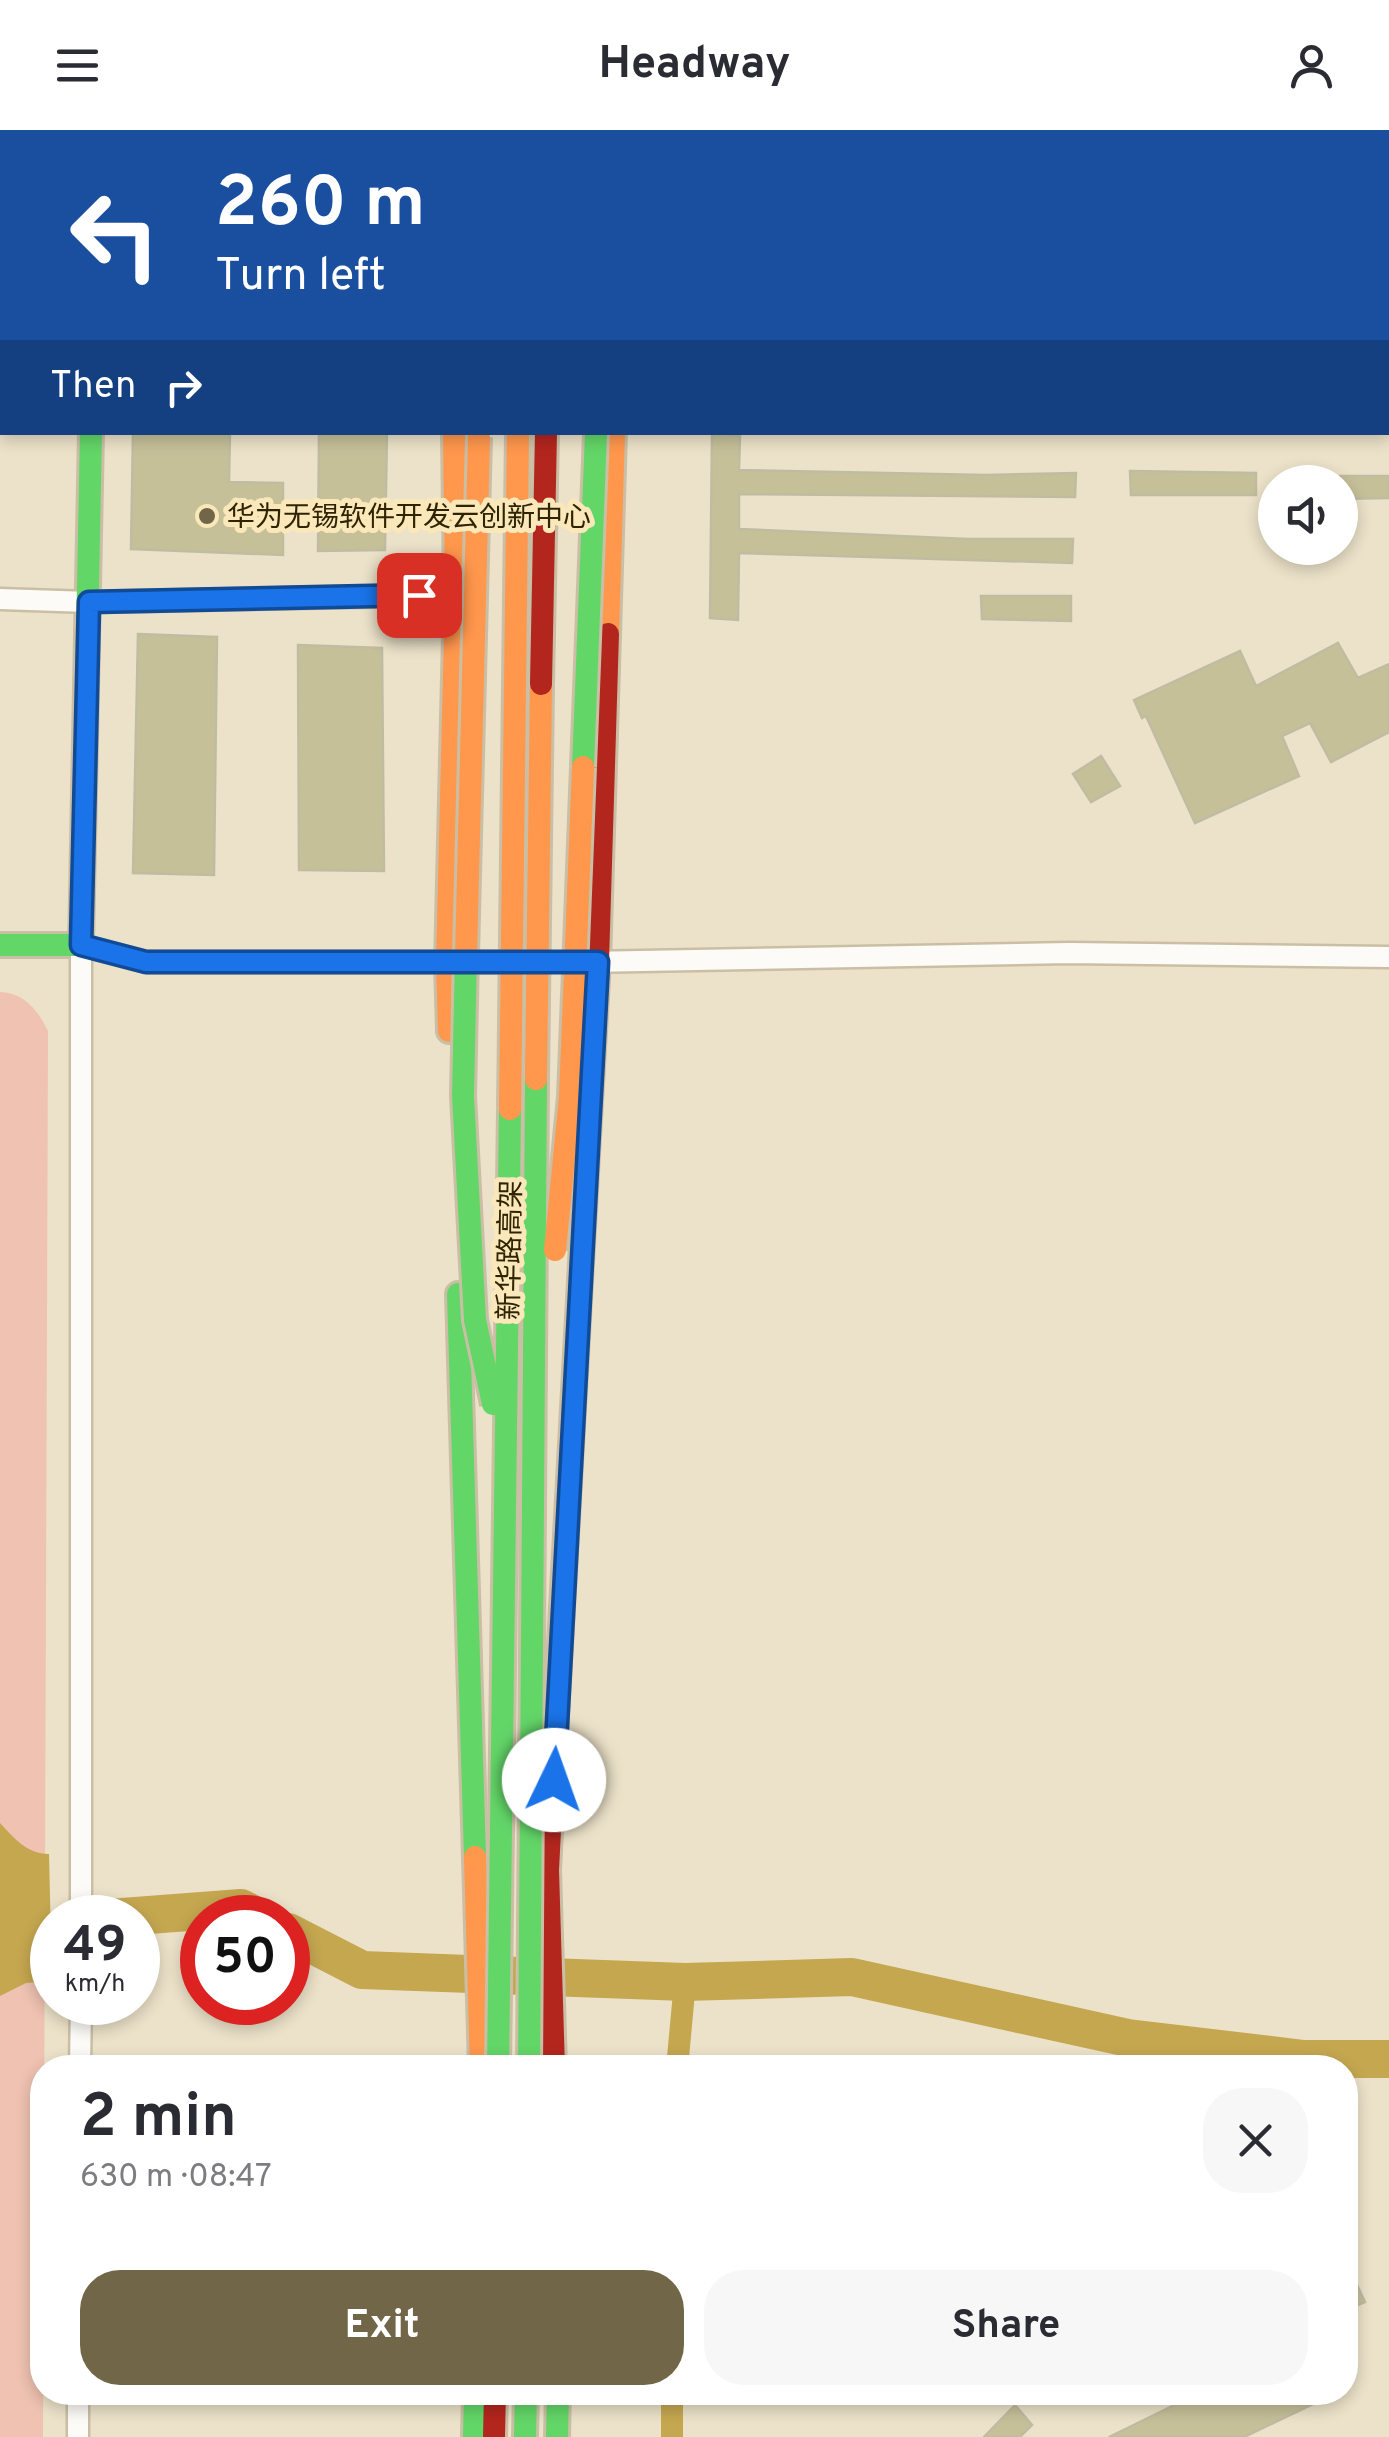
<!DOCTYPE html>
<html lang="en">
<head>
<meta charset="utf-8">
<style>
  :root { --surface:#fff; --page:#f7f7f7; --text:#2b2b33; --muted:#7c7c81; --accent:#716648 }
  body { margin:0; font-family:Overpass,"Noto Sans SC",sans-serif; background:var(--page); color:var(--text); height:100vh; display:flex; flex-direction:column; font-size:38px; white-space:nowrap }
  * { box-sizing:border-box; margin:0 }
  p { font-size:32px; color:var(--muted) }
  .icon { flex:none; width:55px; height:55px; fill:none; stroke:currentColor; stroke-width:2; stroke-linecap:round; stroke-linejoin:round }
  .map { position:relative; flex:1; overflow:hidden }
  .side { position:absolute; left:30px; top:1925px; width:1328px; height:350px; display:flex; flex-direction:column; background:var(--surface); border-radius:40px; box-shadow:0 5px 15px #0003 }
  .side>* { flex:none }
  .hud { position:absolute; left:0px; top:0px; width:1390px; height:305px; box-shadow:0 5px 15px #0003; background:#1a4fa0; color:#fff; overflow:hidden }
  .buttons { position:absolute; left:1258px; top:335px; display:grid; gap:20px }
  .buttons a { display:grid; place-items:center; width:100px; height:100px; border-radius:50%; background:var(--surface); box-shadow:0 5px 15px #0003; font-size:50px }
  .speed { position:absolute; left:30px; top:1765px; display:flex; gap:20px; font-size:50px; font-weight:700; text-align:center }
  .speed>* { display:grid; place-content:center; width:130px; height:130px; border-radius:50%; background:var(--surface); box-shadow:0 5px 15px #0003; line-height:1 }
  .speed small { font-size:25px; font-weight:400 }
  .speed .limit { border:15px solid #d22; background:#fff; color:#111 }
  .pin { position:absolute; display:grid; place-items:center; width:85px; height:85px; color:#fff; margin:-42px; border-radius:20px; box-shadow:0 5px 15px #0006 }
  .me { position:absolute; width:110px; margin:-55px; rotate:3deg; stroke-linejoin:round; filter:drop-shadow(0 0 8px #0008) }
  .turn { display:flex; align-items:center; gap:35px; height:210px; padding:0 50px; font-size:45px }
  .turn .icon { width:130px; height:130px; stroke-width:2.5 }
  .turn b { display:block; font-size:70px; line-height:85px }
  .then { display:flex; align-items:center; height:95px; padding:0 50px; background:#0003; gap:20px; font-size:38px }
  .round { display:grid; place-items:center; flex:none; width:105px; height:105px; border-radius:40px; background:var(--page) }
  .headline { display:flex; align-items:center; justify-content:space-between; height:170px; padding:0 50px }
  h1 { font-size:60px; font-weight:700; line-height:75px }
  .button { display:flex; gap:20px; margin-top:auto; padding:20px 50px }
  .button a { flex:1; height:115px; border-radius:40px; background:var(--accent); color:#fff; font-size:40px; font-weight:700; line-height:115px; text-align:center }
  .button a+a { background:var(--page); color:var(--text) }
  header { display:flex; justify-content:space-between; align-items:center; height:130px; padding:0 50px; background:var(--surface); font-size:45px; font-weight:700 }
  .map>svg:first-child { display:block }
  .green { fill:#efc2b1 }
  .water { fill:#c5a750 }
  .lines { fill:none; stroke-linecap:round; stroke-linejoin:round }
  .canal { stroke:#c5a750; stroke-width:22 }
  .river { stroke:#c5a750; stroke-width:38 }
  .building { fill:#c6c099; stroke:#c0bca1; stroke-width:2.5 }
  .street-casing { stroke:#cabfa5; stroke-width:25 }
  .fast-casing { stroke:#cabfa5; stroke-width:28 }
  .slow-casing { stroke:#cabfa5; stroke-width:28 }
  .jam-casing { stroke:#cabfa5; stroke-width:28 }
  .street { stroke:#fcfbf7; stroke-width:20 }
  .fast { stroke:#63d668; stroke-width:22 }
  .slow { stroke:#ff974d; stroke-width:22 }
  .jam { stroke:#b3261e; stroke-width:22 }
  .fast-bridge-casing { stroke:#cabfa5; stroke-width:28; stroke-linecap:butt }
  .slow-bridge-casing { stroke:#cabfa5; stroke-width:28; stroke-linecap:butt }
  .jam-bridge-casing { stroke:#cabfa5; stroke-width:28; stroke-linecap:butt }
  .fast-bridge { stroke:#63d668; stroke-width:22 }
  .slow-bridge { stroke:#ff974d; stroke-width:22 }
  .jam-bridge { stroke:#b3261e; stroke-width:22 }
  .route-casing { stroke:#114b97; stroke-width:25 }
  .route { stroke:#1a73e8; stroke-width:18 }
  .poi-dot { fill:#716648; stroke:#fae8bb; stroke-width:4 }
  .labels { text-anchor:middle; stroke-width:10; stroke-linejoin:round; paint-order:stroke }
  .poi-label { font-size:28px; fill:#2f2302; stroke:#fae8bb; text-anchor:start }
  .street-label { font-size:28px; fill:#2f2302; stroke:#fae8bb }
</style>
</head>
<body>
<header><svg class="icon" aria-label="menu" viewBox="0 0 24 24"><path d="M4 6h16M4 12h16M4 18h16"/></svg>Headway<svg class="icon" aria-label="person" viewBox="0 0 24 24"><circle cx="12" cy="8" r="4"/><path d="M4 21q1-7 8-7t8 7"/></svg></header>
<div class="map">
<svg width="1389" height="2307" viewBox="0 0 1389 2307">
  <rect width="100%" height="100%" fill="#ece2c9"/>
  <path class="green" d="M0,862C25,863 38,881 48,901L43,2307H0Z"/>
  <path class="water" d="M0,1693C14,1708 27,1724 49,1724L52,1851L26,1853L0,1866Z"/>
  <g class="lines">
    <path class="canal" d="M677,1938L685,1852
      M672,2307V2262"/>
    <path class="river" d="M109,1788L241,1778L260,1788
      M288,1802L362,1840L685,1852L852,1847L1128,1908L1304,1929H1389"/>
  </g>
  <path class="building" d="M133,302H230L229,352L283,353V425L131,419Z
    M319,302H387L385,420L318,421Z
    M712,304L740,306L739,340L986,345L1076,343L1075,367L739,364V399L968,409H1073L1072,433L739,423L738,490L710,488Z
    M1130,341L1256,343V365H1131Z
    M1340,346H1389V368L1340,369Z
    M981,466H1071V491L982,489Z
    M138,504L217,507L214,745L133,743Z
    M1338,513L1358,548L1389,534V602L1331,632L1310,593L1282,606L1299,646L1195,693L1146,586L1142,588L1134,570L1240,521L1256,556Z
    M298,515L382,518L384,741L299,740Z
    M1101,626L1120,656L1091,672L1073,644Z
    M1345,2129L1365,2172L1345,2180Z
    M1201,2262H1338L1244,2307H1109Z
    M1015,2275L1032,2295L1020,2307H984Z"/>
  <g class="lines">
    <defs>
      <path id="street" d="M0,139H2
        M0,469L89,472L456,465
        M586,832L1069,823L1389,827
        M81,1788V815L146,832H517
        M80,1938L81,1872
        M78,2307V2262"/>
      <path id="fast" d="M94,0V2
        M591,0V2
        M0,815H81L91,302
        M458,1164L475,1727
        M474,2307L475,2262
        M525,2307L526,2262
        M557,2307L558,2262"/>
      <path id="slow" d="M450,0V2
        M475,0V2
        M522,0V2
        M553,0V2
        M608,504L614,302
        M449,901L447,833L456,465L454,302
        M554,1623L587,1024
        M475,1727L481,1938"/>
      <path id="jam" d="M613,0V2
        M587,1024L598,832L608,504
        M554,1938L548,1740L554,1623
        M494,2307L495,2262"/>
    </defs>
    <use href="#street" class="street-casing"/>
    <use href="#fast" class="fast-casing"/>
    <use href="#slow" class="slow-casing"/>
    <use href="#jam" class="jam-casing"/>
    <use href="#street" class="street"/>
    <use href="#fast" class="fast"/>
    <use href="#slow" class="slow"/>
    <use href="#jam" class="jam"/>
    <defs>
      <path id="fast-bridge" d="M583,637L596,303
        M466,825L463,966L475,1190L493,1274
        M498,1938L510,979
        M529,1938L536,949"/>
      <path id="slow-bridge" d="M466,825L479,307
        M536,949L541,554
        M510,979L518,302
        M555,1120L570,967L583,637"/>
      <path id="jam-bridge" d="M541,554L546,302"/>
    </defs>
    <use href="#fast-bridge" class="fast-bridge-casing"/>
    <use href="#slow-bridge" class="slow-bridge-casing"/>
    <use href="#jam-bridge" class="jam-bridge-casing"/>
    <use href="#fast-bridge" class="fast-bridge"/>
    <use href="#slow-bridge" class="slow-bridge"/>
    <use href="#jam-bridge" class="jam-bridge"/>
  </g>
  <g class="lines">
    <defs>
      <path id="route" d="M419,465L89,472L81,815L146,832H598L554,1650"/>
    </defs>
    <use href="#route" class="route-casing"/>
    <use href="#route" class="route"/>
  </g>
  <circle class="poi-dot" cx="207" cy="386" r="10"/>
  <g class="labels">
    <g class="poi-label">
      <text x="227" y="396">华为无锡软件开发云创新中心</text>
    </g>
    <g class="street-label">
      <text transform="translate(509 1120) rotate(-89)" y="10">新华路高架</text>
    </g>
  </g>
</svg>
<div class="buttons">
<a><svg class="icon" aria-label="sound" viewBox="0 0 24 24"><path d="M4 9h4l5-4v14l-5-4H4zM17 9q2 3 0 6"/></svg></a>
</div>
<div class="speed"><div>49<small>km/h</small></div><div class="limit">50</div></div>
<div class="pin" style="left:419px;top:465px;background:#d93025"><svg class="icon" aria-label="arrive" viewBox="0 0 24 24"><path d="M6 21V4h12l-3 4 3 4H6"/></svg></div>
<svg class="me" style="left:554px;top:1650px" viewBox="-20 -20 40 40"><circle r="19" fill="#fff"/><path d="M0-13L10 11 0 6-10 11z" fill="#1a73e8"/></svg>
<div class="hud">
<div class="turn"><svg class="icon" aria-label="left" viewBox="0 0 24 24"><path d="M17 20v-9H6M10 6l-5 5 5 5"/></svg><div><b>260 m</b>Turn left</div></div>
<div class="then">Then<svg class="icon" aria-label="right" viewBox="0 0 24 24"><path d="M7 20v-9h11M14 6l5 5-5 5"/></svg></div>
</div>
<section class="side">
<div class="headline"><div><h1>2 min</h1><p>630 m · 08:47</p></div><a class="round"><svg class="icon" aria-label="close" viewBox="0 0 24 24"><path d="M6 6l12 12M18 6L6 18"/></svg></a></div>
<div class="button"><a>Exit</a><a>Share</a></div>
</section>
</div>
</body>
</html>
